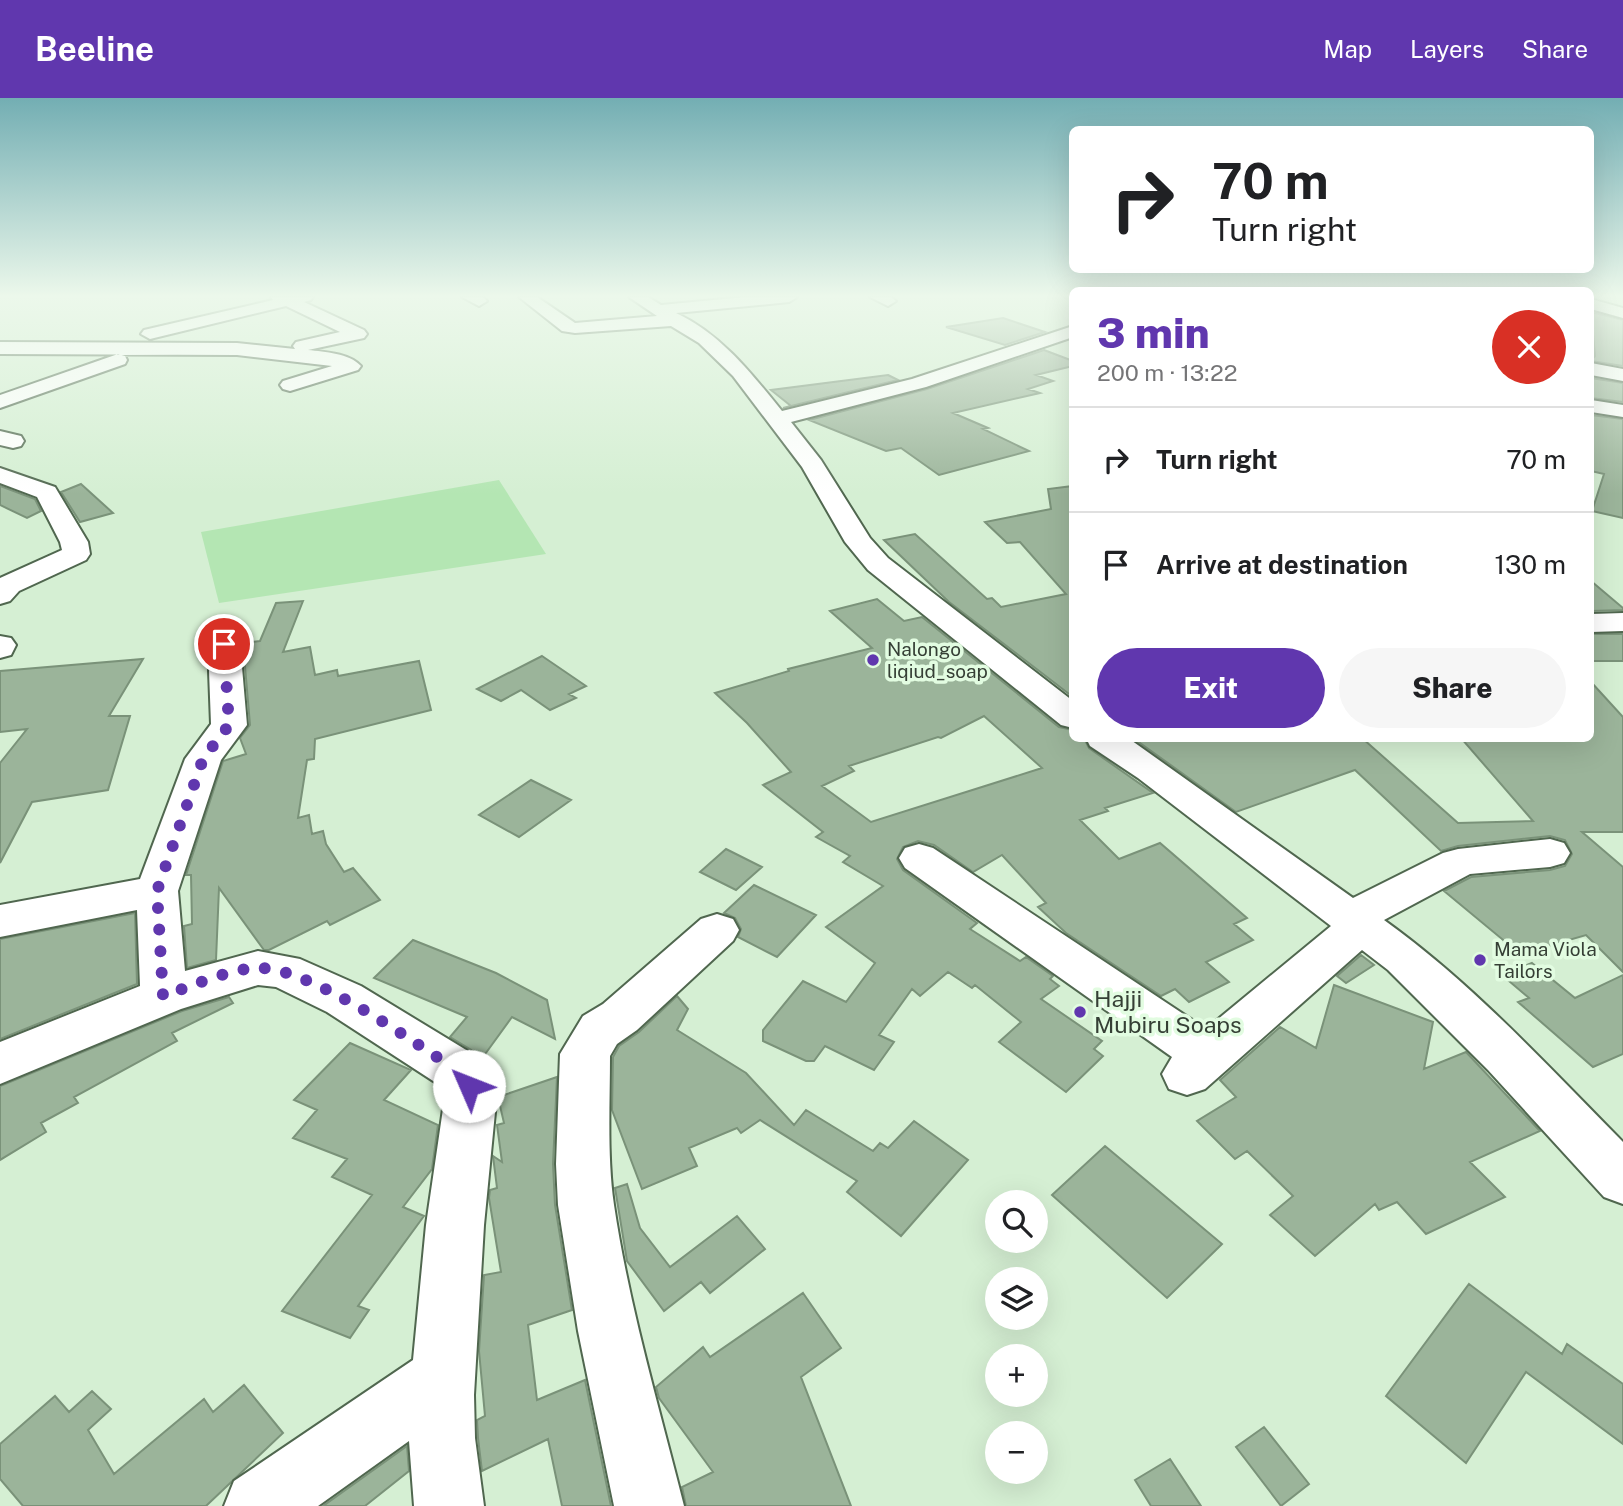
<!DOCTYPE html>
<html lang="en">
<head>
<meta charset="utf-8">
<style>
  :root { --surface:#fff; --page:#f6f6f6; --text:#202124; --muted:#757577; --line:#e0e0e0; --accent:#6037ae }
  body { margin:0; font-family:"Public Sans",sans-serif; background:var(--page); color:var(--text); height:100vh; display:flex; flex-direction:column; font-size:26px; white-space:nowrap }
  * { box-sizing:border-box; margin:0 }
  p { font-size:23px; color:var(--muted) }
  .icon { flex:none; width:38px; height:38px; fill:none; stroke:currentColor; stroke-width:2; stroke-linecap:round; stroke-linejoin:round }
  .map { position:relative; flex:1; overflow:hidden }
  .drawer { position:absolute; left:1069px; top:189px; width:525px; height:455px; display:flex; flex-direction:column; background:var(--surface); border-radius:10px; box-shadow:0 7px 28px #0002 }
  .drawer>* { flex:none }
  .banner { position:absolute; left:1069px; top:28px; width:525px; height:147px; border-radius:10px; box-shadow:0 7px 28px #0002; background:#fff; color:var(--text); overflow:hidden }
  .buttons { position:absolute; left:985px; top:1092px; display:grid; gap:14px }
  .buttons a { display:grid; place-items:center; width:63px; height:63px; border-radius:50%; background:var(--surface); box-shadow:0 7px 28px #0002; font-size:35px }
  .pin { position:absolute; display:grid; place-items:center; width:60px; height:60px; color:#fff; margin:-30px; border:4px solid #fff; border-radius:50%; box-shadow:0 2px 7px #0007 }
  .me { position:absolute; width:77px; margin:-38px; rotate:314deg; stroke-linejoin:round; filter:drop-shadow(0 0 5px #0008) }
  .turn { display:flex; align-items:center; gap:24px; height:147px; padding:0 28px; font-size:32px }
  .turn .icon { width:91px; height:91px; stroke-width:2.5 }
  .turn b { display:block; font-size:49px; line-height:60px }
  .round { display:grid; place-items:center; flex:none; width:74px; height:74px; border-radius:37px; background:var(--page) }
  .headline { display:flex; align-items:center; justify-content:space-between; height:119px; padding:0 28px }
  h1 { font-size:42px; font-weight:800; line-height:52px; color:var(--accent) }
  .button { display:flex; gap:14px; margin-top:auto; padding:14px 28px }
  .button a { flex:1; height:80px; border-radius:42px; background:var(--accent); color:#fff; font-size:28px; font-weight:800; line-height:80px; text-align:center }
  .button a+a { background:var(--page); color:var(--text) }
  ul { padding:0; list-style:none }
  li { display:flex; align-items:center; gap:21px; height:105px; padding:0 28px; border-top:2px solid var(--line) }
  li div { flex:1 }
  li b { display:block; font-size:26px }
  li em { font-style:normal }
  header { display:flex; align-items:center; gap:42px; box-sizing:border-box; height:98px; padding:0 35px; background:var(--accent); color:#fff }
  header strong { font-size:33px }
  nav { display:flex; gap:38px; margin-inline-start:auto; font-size:24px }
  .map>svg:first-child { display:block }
  .green { fill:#b4e6b3 }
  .building { fill:#9bb49a; stroke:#7a9279; stroke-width:2; fill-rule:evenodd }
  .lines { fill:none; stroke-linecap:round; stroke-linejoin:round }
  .minor-casing { stroke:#50674f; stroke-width:4 }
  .minor { fill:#fff; fill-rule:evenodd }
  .route { stroke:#6037ae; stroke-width:12; stroke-dasharray:0 21.6 }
  .poi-dot { fill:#6037ae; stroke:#e2fce1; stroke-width:2.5 }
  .labels { text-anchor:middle; stroke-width:7; stroke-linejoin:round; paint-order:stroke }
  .poi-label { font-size:19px; fill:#353f35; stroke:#e2fce1; text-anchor:start }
  .near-poi-label { font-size:23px; fill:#353f35; stroke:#e2fce1; text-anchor:start }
</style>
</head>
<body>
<header>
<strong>Beeline</strong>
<nav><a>Map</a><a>Layers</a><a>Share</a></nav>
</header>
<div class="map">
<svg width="1623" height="1408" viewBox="0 0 1623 1408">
  <rect width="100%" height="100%" fill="#d5efd3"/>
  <path class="green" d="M499,382L546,456L219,505L201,434Z"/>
  <path class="building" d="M1591,214L1623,222V268L1591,263L1595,258Z
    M1003,220L1045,234L1005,247L946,229Z
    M1044,252L1073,263V268L1036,277L1053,283L1028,291L1040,295L953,315L988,330L983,331L1029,353L939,377L901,350L886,353L809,322L927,291Z
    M888,277L898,282L783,310L791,308L771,292Z
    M1591,280L1623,285V304L1591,300Z
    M1591,317L1623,321V420L1592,413L1604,376L1591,373Z
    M81,386L113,415L80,424L61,394Z
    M0,388L35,401L41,413L27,420L0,407Z
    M1073,388V599L949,504L884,442L915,436L987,501L992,500L1001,509L1066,496L1020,444L1007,445L985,424L1051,411L1048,391Z
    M1591,483L1623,510V512L1591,513Z
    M877,501L904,523L922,519L1059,629L1073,632V640H1084L1089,650L1153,695L1105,710L1108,713L1080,722L1119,761L1160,745L1247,820L1234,826L1253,842L1206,864L1229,884L1189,904L1175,891L1161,898L1066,835L1038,809L1046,805L1002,757L973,774L934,747L918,743L903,749L897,761L903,772L977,825L970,831L1020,863L1026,859L1053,878L1050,881L1059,888L1041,901L1102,943L1094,951L1103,958L1066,994L999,944L1021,924L975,887L972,890L948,874L920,898L912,891L879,937L894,944L874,972L825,948L814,963H806L763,943V932L803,883L846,904L875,865L826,829L883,788L843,764L850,758L816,739L823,734L763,687L791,674L747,625L715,595L789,573L788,571L872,550L830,513ZM984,618L1042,670L871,724L822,688L854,673L849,668L938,639L941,640Z
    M303,503L283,554L310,549L315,577L337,572L338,578L419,563L431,612L315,641L314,661L307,662L298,720L309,717L312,736L323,733L326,746L344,774L353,770L380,802L330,827L327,823L269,852H264L219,790L216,862L187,870L184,828L192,826L191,777H186L223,663L246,656L240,640L250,627L243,545L260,543L276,505Z
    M1591,536H1623V563H1591Z
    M542,558L586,588L569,596L576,600L550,612L521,592L501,603L477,591Z
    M143,561L109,618H130L108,692L32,704L0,765V665L27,631L0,634V573Z
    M1591,584L1623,619V734H1582L1623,769V874L1586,837L1520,856L1444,793L1471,779L1550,772L1565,768L1572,756L1565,742L1550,738L1458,748L1441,753L1355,672L1236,714L1133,640H1362L1458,725L1533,723L1461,640H1591Z
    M531,682L571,702L519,739L479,717Z
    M726,751L762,769L736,792L700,774Z
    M754,787L816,817L777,859L738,839L741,831L735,820L724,815Z
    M135,815L137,886L0,941V841Z
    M413,842L496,875L547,902L555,941L512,919L483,959L450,939L467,919L374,880Z
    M1361,857L1374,867L1346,885L1337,878Z
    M1532,865L1575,900L1623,877V956L1593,969L1518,904L1529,900L1502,877Z
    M1334,887L1433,924L1424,971L1466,954L1540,1033L1470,1064L1505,1099L1426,1136L1397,1104L1379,1112L1375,1106L1315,1158L1270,1117L1293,1098L1247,1053L1235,1061L1197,1023L1236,999L1220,982L1280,929L1316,950Z
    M677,898L688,911L677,932L746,975L794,1027L806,1012L873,1053L880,1045L888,1050L914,1023L968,1062L901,1138L847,1094L857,1083L760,1022L741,1035L737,1030L689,1050L697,1068L642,1091L612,1012L613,959L619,948L639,934Z
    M229,899L233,905L172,935L177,943L74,999L78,1005L41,1025L46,1034L0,1062V988L182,913Z
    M350,945L411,972L384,1002L438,1027L432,1071L403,1109L424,1118L358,1208L369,1212L350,1240L282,1213L372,1097L332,1079L347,1061L293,1040L317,1012L294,1002Z
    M557,979L553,1066L555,1107L572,1212L528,1227L537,1302L585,1282L611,1408H562L548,1341L482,1373L478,1340L477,1322L485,1318L479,1253L484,1177L501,1174L489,1100L490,1092L497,1090L493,1058L502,1064L497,1027L504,1025L498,999Z
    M1105,1048L1222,1146L1167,1200L1052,1097Z
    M627,1086L640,1130L670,1169L737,1118L765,1151L710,1195L701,1184L664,1213L627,1163L615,1090Z
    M1469,1186L1562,1256L1567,1246L1623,1286V1346L1526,1274L1466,1365L1386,1298Z
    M803,1195L841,1250L801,1279L851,1408H686L682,1389L713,1374L659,1300L656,1289L703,1249L710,1259Z
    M244,1287L283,1335L206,1408H23L0,1381V1346L55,1298L69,1314L92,1293L111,1311L88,1332L114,1376L204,1301L213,1314Z
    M1264,1329L1309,1386L1281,1408L1236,1349Z
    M407,1348L409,1373L365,1408H323Z
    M1170,1361L1201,1408H1151L1135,1382Z"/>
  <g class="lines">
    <defs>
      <path id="minor" d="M271,199H313L311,202L304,204L364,232L367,236L364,240L308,252C325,254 349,255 361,268L358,272L290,293L283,291L280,287L283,283L332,268L237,257L0,256V244L237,245L295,251L293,248L296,244L340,234L286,208L150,241L141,236L144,232L273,202Z
        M462,199H483L487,203L479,208Z
        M519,199H537L575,225L657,218L629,199H648L661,207L745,199H797L789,204L676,215C720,235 752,276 782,313L912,281L1073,228V239L926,289L791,324L821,362L870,440L888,460L1073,603V630L1061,627L868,472L845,444L802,369L733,278L699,245L671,228L575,235L562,233Z
        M870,199H891L896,203L888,208Z
        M1591,201L1623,210V220L1591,211Z
        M118,256L125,258L127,262L125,266L0,310V297Z
        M1591,265L1623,271V283L1591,277Z
        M1591,302L1623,307V319L1591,314Z
        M0,333L21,338L24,343L21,348L13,350L0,347Z
        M0,370L55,389L88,444L90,456L86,462L19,493L10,503L0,506V480L62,452L60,444L37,399L0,385Z
        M1623,515V533L1591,534V516Z
        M224,537L235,539L240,546L247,627L221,662L178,793L185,873L258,853L300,861L361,888L481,961L495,988L496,1004L484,1127L474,1297L475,1340L484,1408H414L409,1343L318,1408H224L234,1383L413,1262L426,1127L444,1004V990L327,914L276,889L258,887L181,911L0,986V944L140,888L137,812L0,839V807L140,781L185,661L211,626L208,546L213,539Z
        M0,538L11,540L16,547L11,557L0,560Z
        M1086,640H1128L1353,800L1443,755L1458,751L1550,741L1564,745L1570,755L1564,765L1550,769L1470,776L1384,822C1472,885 1547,967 1623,1044V1106L1604,1099L1488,972L1388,872L1362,852L1205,991L1187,997L1169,991L1162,976L1172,959L905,770L899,760L905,750L919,746L933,750L1206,931L1331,828L1138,680L1090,648Z
        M717,816L733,821L739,832L733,843L637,932L617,946L610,958C610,1007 607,1058 614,1107C629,1208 659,1309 684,1408H614L578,1233L558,1107L556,1066L560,956L583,918L603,906L701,821Z"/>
    </defs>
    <use href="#minor" class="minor-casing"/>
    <use href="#minor" class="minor"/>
  </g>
  <linearGradient id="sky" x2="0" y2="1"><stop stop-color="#73aeb3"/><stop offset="0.5" stop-color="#ecf8eb"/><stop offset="1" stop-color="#ecf8eb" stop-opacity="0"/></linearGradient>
  <rect width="1623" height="396" fill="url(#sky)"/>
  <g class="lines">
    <path class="route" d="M224,546L229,627L203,661L157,793L163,898C190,889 233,869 261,870C317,873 414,945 463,976L469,988"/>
  </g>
  <g class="poi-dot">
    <circle cx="873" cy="562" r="7"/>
    <circle cx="1480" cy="862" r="7"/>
    <circle cx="1080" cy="914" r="7"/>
  </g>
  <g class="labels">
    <g class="poi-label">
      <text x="887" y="558">Nalongo<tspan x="887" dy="22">liqiud_soap</tspan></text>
      <text x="1494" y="858">Mama Viola<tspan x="1494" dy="22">Tailors</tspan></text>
    </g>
    <g class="near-poi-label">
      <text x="1094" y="909">Hajji<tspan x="1094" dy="26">Mubiru Soaps</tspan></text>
    </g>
  </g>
</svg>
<div class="buttons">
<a><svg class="icon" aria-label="search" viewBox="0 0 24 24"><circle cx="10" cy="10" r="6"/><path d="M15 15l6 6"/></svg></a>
<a><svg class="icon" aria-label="layers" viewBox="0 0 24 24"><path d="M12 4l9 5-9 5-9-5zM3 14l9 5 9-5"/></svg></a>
<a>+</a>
<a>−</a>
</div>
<div class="pin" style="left:224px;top:546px;background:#d93025"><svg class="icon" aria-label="arrive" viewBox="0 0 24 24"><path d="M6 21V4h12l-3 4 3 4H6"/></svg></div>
<svg class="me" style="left:469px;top:988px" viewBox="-20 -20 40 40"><circle r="19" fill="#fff"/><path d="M0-13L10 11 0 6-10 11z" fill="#6037ae"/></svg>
<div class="banner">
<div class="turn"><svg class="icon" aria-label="right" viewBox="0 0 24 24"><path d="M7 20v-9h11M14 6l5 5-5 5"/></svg><div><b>70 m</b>Turn right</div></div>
</div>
<section class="drawer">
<div class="headline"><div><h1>3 min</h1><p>200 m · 13:22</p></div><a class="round" style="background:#d93025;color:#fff"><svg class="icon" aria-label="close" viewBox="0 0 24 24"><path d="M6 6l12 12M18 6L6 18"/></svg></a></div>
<ul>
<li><svg class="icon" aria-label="right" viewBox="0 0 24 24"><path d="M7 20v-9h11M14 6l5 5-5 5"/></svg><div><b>Turn right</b></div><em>70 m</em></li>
<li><svg class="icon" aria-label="arrive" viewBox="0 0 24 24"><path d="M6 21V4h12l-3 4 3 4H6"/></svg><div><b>Arrive at destination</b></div><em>130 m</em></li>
</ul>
<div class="button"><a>Exit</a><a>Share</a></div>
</section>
</div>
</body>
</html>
